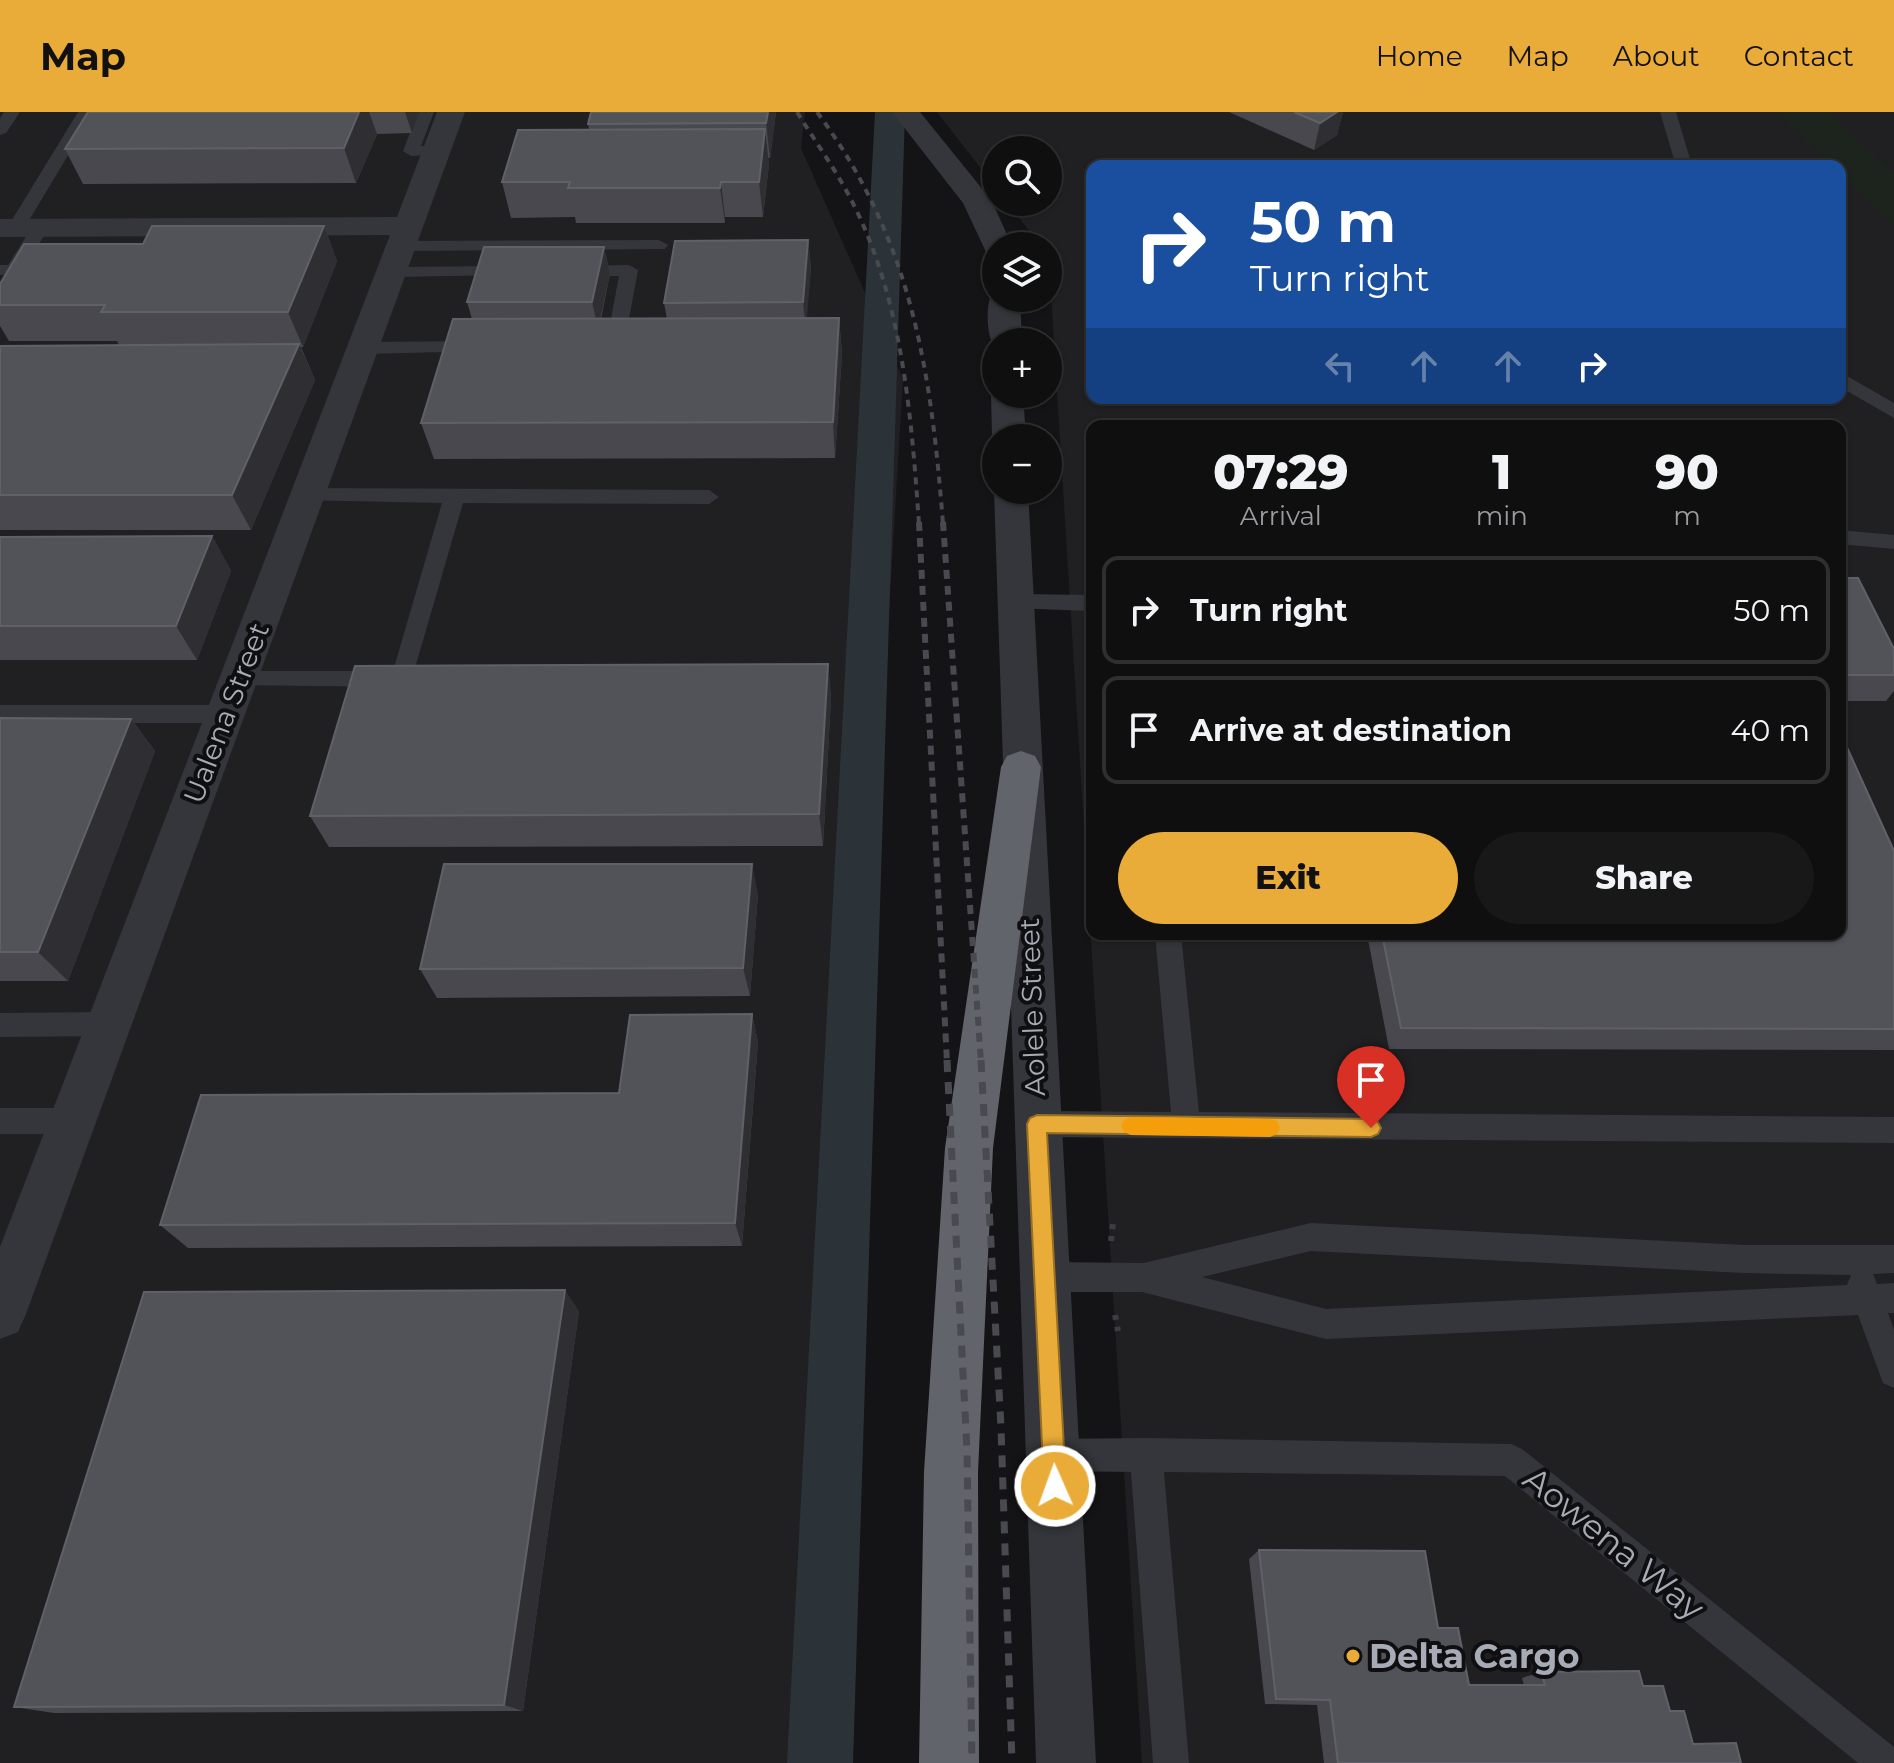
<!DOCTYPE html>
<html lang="en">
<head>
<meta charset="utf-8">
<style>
  :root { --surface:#0f0f10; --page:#181819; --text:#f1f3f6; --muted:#9b9c9f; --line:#2f2f30; --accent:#eaac38 }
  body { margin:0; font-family:Montserrat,sans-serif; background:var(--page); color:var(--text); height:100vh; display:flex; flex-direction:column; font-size:30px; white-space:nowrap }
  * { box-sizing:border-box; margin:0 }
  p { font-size:26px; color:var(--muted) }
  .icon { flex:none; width:44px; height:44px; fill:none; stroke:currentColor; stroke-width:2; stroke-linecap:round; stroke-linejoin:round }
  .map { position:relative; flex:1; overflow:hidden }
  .drawer { position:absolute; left:1086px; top:308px; width:760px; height:520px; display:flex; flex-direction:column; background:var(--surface); border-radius:16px; box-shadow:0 2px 6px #0004,0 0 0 2px var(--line) }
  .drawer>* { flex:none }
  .banner { position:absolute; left:1086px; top:48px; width:760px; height:244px; border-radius:16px; box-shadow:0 2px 6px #0004,0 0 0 2px var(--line); background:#1a4fa0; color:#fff; overflow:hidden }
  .buttons { position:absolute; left:982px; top:24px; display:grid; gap:16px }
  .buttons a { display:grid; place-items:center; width:80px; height:80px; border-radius:50%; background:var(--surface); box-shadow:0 2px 6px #0004,0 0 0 2px var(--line); font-size:40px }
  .pin { position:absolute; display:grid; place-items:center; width:68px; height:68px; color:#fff; margin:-82px -34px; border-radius:50% 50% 50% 0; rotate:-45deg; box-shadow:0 0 8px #0007 }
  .pin .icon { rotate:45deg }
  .me { position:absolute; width:88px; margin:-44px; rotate:358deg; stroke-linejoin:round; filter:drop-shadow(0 0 6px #0008) }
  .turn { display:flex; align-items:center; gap:28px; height:168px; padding:0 32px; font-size:36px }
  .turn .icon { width:104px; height:104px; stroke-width:2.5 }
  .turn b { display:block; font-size:56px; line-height:68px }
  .lanes { display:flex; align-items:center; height:76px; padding:0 32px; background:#0003; justify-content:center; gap:40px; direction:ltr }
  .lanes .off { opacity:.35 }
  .eta { display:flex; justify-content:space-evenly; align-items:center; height:136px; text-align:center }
  .eta b { font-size:48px; font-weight:800; line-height:56px }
  .action { display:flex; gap:16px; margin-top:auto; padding:16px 32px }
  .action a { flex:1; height:92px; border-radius:48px; background:var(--accent); color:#111; font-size:32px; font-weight:800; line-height:92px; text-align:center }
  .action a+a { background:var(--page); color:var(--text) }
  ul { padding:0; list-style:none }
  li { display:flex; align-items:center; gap:24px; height:108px; margin:0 16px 12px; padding:0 16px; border:4px solid var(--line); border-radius:16px }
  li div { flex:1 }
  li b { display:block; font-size:30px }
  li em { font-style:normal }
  header { display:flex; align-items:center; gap:48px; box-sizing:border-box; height:112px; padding:0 40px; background:var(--accent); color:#111 }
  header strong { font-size:38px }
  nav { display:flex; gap:44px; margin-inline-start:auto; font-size:28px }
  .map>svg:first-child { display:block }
  .built { fill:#202023; fill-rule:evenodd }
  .green { fill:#1d241d }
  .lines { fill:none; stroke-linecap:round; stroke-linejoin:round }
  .canal { fill:#2b3339; fill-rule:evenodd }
  .path { stroke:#3b3d42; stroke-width:6; stroke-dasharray:5 7; stroke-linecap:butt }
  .lane { fill:#35363b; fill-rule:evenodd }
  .street { fill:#35363b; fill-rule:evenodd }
  .highway { fill:#62646c; fill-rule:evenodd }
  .rail-far2 { stroke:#484a50; stroke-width:4; stroke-dasharray:7 6; stroke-linecap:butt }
  .rail-far1 { stroke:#484a50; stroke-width:6; stroke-dasharray:9 7; stroke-linecap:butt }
  .rail { stroke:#484a50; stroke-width:7; stroke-dasharray:12 10; stroke-linecap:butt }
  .wall { fill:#48484e }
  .shaded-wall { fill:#2f2f33 }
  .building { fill:#525359; stroke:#606168; stroke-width:2 }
  .route { fill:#eaac38; stroke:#987024; stroke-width:2 }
  .slow { fill:#f59e0b }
  .poi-dot { fill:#eaac38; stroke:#0f0f11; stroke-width:3 }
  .labels { text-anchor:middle; stroke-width:8; stroke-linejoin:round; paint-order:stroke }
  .street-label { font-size:28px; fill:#a7abb6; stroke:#0f0f11 }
  .near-street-label { font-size:34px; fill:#a7abb6; stroke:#0f0f11 }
  .near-poi-label { font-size:34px; font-weight:bold; fill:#a7abb6; stroke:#0f0f11; text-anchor:start }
</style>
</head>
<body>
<header>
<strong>Map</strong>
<nav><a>Home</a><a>Map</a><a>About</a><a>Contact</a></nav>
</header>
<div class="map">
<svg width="1894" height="1651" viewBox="0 0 1894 1651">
  <rect width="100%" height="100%" fill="#141416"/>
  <path class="built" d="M0,0H805L801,36L903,267L820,1651H0Z
    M937,0H1894V1651H1142L1048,134H1041L1007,90H1048V38H996V76ZM1092,54H1840V286H1092ZM1092,314H1840V822H1092Z"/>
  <path class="green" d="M1776,0H1828L1894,61V113L1840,61V54H1833Z"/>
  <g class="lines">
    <path class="canal" d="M875,0H905L853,1651H787Z"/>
    <path class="path" d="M1111,1129L1113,1111
      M1115,1203L1118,1219"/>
    <path class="lane" d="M4,0H20L6,21L0,23V6Z
      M78,0H94L22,120H10L7,116Z
      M418,0H434L421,34H443L445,38L443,42L411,44L403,39Z
      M1660,0H1676L1692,54H1676Z
      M40,111L49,116L20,162L0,163V153H8L34,112Z
      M659,128L668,133L665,137L401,139L392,134L401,129Z
      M629,153L638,158L624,234L615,240L600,238L598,234L607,228L619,164H574L565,159L574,154Z
      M510,154L516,155L519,159L516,163L390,165L381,160L390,155Z
      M480,229L489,235L487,239L363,242L354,236L363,230Z
      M1840,260L1894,291V306L1840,275Z
      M307,376L709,378L719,385L709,392L463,391L410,573L402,575L231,573L228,567L231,561L239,559H393L442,391L300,388L297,383Z
      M1840,418L1894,423V437L1840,432Z
      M1015,482L1092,483V499L1007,496L1004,490L1007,484Z
      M0,593H225L233,596L237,602L233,608L225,611H0Z
      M1155,822H1181L1199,1000L1894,1005V1031L1037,1025L1027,1021L1023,1012L1027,1003L1037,999L1171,1000Z
      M109,900L119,904L123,912L119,920L109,924L0,925V901Z
      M0,996H73L83,1000L87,1009L83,1018L73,1022H0Z
      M1311,1111L1744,1133H1894V1161L1873,1162L1877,1172L1894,1171V1201H1888L1894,1218V1276L1883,1271L1858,1203L1326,1227L1142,1180H1046L1035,1175L1031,1165L1035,1155L1046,1150L1144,1151ZM1311,1139L1744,1161L1851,1163L1847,1173L1326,1197L1202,1165Z
      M1146,1326L1511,1332L1522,1337L1894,1635V1651H1858L1505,1364L1164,1360L1189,1651H1153L1131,1360L1054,1359L1043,1354L1038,1343L1043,1332L1054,1327Z"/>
    <path class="street" d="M437,0H465L26,1202L18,1220L0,1227V1135L390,123L0,125V107L397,105Z
      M892,0H920L992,89L1012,134H996V143L986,140L963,91Z
      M993,179H996V186H1020L1022,230H996V237C986,226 985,192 993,179Z
      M995,275L996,282H1023L1026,326H996V332L992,326L991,282Z
      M996,374V378H1028L1096,1651H1036L994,378Z"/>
    <path class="highway" d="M1021,639L1035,644L1041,655L993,1036L978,1360L979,1651H919L924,1360L945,1036L1001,655L1007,644Z"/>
    <path class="rail-far2" d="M797,0C813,26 831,51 846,78C902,180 911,299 919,412
      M817,0C912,128 931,258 943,412"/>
    <path class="rail-far1" d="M919,410L947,950
      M943,410L981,950"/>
    <path class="rail" d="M947,948L967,1339L972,1651
      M981,948L1001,1315L1012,1651"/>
  </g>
  <path class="wall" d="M88,0H420L412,21L377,22L356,71L83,72L65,37Z
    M591,0H776L770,46H768L769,52L763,105H725V111H576L575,105L511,106L502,70L589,17L588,12Z
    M1229,0H1343L1337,23L1314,38Z
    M324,114L337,149L303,235H301L315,268L251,418H0V234L119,233L117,229H9L0,214V172L143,132Z
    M808,128L811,156L806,206H839L842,242L835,346L434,347L421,311L472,207L467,190L604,135L610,162L601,207H667L664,191Z
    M212,424L231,459L197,548H0V425Z
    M1840,466L1894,537V579L1886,589H1840Z
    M828,552L831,586L823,734L329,735L310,704Z
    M0,606L131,607L155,639L68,869H0Z
    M1894,739V938L1389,937L1367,822H1840Z
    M758,782L750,884L437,886L420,857Z
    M752,902L758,930L742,1134L188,1136L160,1113L619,981Z
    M579,1199L523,1599L54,1601L14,1595Z
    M1259,1438L1438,1516L1469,1573H1524L1522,1566L1541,1560L1643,1574L1670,1599L1693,1632L1741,1651H1324L1317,1593L1265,1592L1249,1447Z"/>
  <path class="shaded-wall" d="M359,0H369L377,22L356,71L344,36Z
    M405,0H420L412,21Z
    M768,0H776L770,46L766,11Z
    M1337,0H1343L1337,23L1314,38L1320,11Z
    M765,17L769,52L763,105L759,70Z
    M721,70L725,105V111L720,76Z
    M324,114L337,149L303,235L288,200Z
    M808,128L811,156L806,218L803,190Z
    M604,135L610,162L598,217L592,190Z
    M839,206L842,242L835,346L833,310Z
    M299,232L315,268L251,418L232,383Z
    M212,424L231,459L197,548L176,514Z
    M828,552L831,586L823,734L819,702Z
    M131,607L155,639L68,869L38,840Z
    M752,752L758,782L750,884L743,856Z
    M752,902L758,930L742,1134L735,1111Z
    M565,1178L579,1199L523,1599L504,1593Z"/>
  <path class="building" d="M88,0H359L344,36L65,37Z
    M591,0H768L766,11L588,12Z
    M1294,0H1337L1320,11Z
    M765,17L759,70H721L720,76H568L570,70H502L518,18Z
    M152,114H324L288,200H101L105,193H0V172L24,132H143Z
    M808,128L803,190L664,191L675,129Z
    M484,135H604L592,190H467Z
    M839,206L833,310L421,311L453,207Z
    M299,232L232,383H0V234Z
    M212,424L176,514H0V425Z
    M1840,466H1858L1894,537V563H1840Z
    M828,552L819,702L310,704L355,554Z
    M0,606L131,607L38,840H0Z
    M1840,620L1894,739V917L1401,916L1382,822H1840Z
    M444,752H752L743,856L420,857Z
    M752,902L735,1111L160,1113L201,983L619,981L630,903Z
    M565,1178L504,1593L14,1595L144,1180Z
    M1259,1438L1425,1439L1438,1516H1458L1469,1573H1545L1541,1560L1639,1559L1643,1574H1663L1670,1599H1684L1693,1632L1736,1631L1741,1651H1338L1330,1588L1276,1587Z"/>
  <path class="route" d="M1037,1003L1371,1007L1378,1010L1381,1016L1378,1022L1371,1025L1047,1021L1066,1374L1063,1382L1055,1386L1047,1382L1044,1374L1027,1012L1030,1006Z"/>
  <path class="slow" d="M1131,1005L1270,1007L1277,1009L1280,1016L1277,1022L1270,1025L1131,1023L1124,1020L1121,1014L1124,1008Z"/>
  <circle class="poi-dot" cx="1353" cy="1544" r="8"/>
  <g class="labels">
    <g class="street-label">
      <text transform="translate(226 601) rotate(-69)" y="10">Ualena Street</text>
      <text transform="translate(1032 895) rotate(-92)" y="10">Aolele Street</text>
    </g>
    <g class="near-street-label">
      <text transform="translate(1614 1431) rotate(39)" y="12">Aowena Way</text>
    </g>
    <g class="near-poi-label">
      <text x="1369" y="1556">Delta Cargo</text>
    </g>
  </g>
</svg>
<div class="buttons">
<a><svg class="icon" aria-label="search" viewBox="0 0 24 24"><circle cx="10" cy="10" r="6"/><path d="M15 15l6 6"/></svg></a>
<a><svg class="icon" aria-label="layers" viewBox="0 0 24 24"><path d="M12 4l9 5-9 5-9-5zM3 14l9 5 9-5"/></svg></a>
<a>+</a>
<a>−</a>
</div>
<div class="pin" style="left:1371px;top:1016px;background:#d93025"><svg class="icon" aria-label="arrive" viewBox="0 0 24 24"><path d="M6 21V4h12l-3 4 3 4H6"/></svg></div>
<svg class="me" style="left:1055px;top:1374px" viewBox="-20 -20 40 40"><circle r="17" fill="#eaac38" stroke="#fff" stroke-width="3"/><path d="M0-11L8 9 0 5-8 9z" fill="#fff"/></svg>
<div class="banner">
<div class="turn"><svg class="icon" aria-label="right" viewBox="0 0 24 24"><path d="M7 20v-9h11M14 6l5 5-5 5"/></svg><div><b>50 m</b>Turn right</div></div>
<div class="lanes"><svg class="icon off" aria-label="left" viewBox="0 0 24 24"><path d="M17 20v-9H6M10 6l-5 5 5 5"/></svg><svg class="icon off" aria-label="ahead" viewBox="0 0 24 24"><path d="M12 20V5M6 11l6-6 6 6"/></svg><svg class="icon off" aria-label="ahead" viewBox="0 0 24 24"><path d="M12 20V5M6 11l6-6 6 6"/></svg><svg class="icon" aria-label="right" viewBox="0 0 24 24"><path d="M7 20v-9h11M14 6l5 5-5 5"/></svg></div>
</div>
<section class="drawer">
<div class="eta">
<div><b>07:29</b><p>Arrival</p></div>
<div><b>1</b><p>min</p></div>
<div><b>90</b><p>m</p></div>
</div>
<ul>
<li><svg class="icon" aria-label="right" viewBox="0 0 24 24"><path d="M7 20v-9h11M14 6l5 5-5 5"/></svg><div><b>Turn right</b></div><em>50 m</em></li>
<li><svg class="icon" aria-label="arrive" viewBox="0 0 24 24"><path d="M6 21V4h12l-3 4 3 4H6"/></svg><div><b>Arrive at destination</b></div><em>40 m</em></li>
</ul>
<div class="action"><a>Exit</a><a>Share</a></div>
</section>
</div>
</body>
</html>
